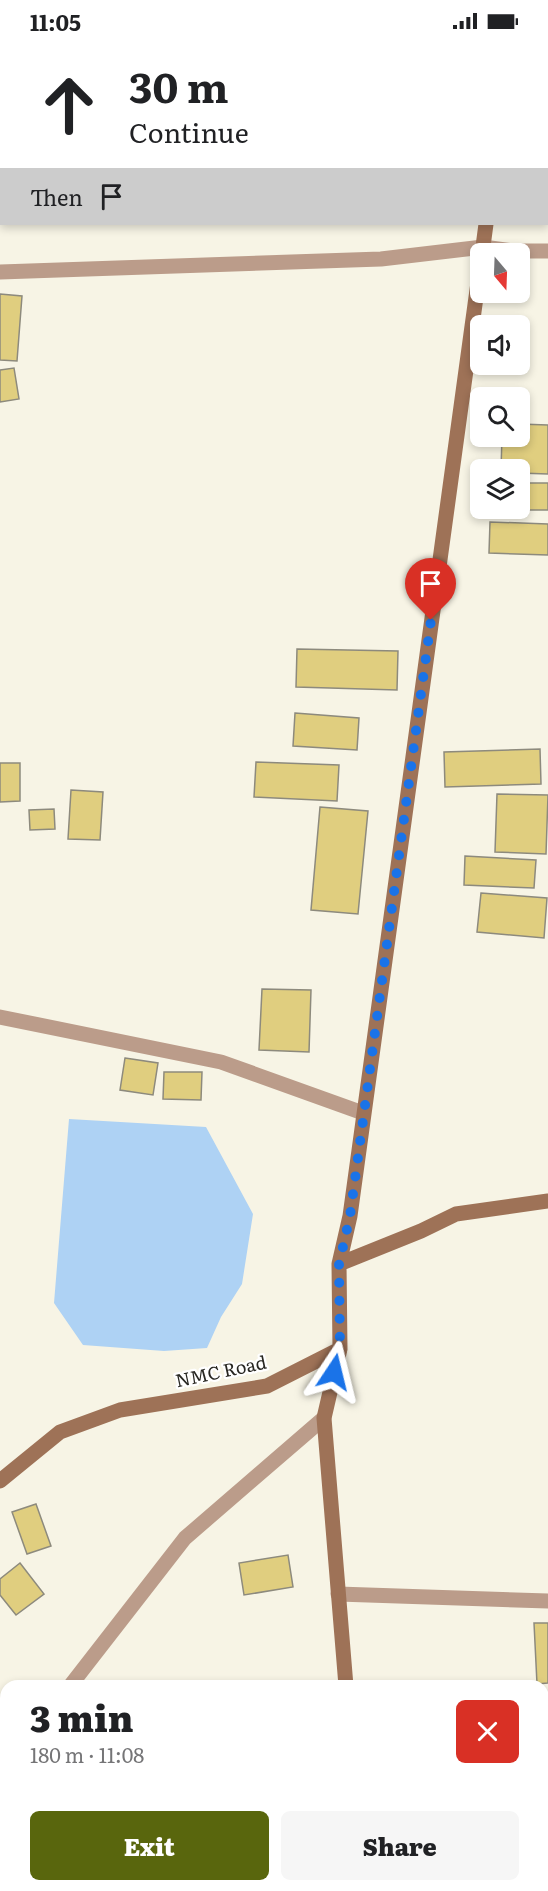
<!DOCTYPE html>
<html lang="en">
<head>
<meta charset="utf-8">
<style>
  :root { --surface:#fff; --page:#f6f6f6; --text:#202124; --muted:#757577; --accent:#59660d }
  body { margin:0; font-family:Literata,serif; background:var(--page); color:var(--text); height:100vh; display:flex; flex-direction:column; font-size:22px; white-space:nowrap }
  * { box-sizing:border-box; margin:0 }
  p { font-size:20px; color:var(--muted) }
  .icon { flex:none; width:33px; height:33px; fill:none; stroke:currentColor; stroke-width:2; stroke-linecap:round; stroke-linejoin:round }
  .map { position:relative; flex:1; overflow:hidden }
  .panel { position:absolute; left:0px; top:1638px; width:549px; height:212px; display:flex; flex-direction:column; background:var(--surface); border-radius:18px 18px 0 0; box-shadow:0 3px 9px #0003 }
  .panel>* { flex:none }
  .hud { position:absolute; left:0px; top:0px; width:549px; height:183px; box-shadow:0 3px 9px #0003; background:#fff; color:var(--text); overflow:hidden }
  .needle { width:39px; rotate:161deg }
  .buttons { position:absolute; left:470px; top:201px; display:grid; gap:12px }
  .buttons a { display:grid; place-items:center; width:60px; height:60px; border-radius:9px; background:var(--surface); box-shadow:0 3px 9px #0003; font-size:30px }
  .pin { position:absolute; display:grid; place-items:center; width:51px; height:51px; color:#fff; margin:-62px -26px; border-radius:50% 50% 50% 0; rotate:-45deg; box-shadow:0 0 6px #0007 }
  .pin .icon { rotate:45deg }
  .me { position:absolute; width:66px; margin:-33px; rotate:10deg; stroke-linejoin:round; filter:drop-shadow(0 0 4px #0008) }
  .turn { display:flex; align-items:center; gap:21px; height:126px; padding:0 30px; font-size:27px }
  .turn .icon { width:78px; height:78px; stroke-width:2.5 }
  .turn b { display:block; font-size:42px; line-height:51px }
  .then { display:flex; align-items:center; height:57px; padding:0 30px; background:#0003; gap:12px; font-size:22px }
  .round { display:grid; place-items:center; flex:none; width:63px; height:63px; border-radius:9px; background:var(--page) }
  .head { display:flex; align-items:center; justify-content:space-between; height:102px; padding:0 30px }
  h1 { font-size:36px; font-weight:800; line-height:45px }
  .button { display:flex; gap:12px; margin-top:auto; padding:12px 30px }
  .button a { flex:1; height:69px; border-radius:9px; background:var(--accent); color:#fff; font-size:24px; font-weight:800; line-height:69px; text-align:center }
  .button a+a { background:var(--page); color:var(--text) }
  .status { display:flex; justify-content:space-between; align-items:center; height:42px; padding:0 30px; background:var(--surface); direction:ltr }
  .status svg { height:16px; fill:currentColor }
  .map>svg:first-child { display:block }
  .water { fill:#aed2f4 }
  .building { fill:#e0ce7f; stroke:#8d8a7d; stroke-width:1.5 }
  .lines { fill:none; stroke-linecap:round; stroke-linejoin:round }
  .street { stroke:#bb9c8a; stroke-width:15 }
  .secondary { stroke:#9e7257; stroke-width:15 }
  .route { stroke:#1a73e8; stroke-width:10; stroke-dasharray:0 18 }
  .labels { text-anchor:middle; stroke-width:4.5; stroke-linejoin:round; paint-order:stroke }
  .street-label { font-size:18px; fill:#282722; stroke:#fff }
</style>
</head>
<body>
<div class="status"><b>11:05</b><svg viewBox="0 0 49 12"><path d="M0 12V9h3v3zM5 12V6h3v6zM10 12V3h3v9zM15 12V0h3v12zM26 1h20v11H26zM47 4h2v5h-2z"/></svg></div>
<div class="map">
<svg width="548" height="1849" viewBox="0 0 548 1849">
  <rect width="100%" height="100%" fill="#f7f4e5"/>
  <path class="water" d="M69,1077L206,1085L253,1172L242,1242L221,1275L207,1306L164,1309L83,1303L54,1261Z"/>
  <path class="building" d="M0,252L22,254L17,319L0,318Z
    M14,326L19,357L0,360V328Z
    M519,382L548,383V432L519,431V428H501L502,394H519Z
    M519,441H548V468H493L519,466Z
    M490,480L548,482V513L489,511Z
    M297,607L398,609L397,648L296,645Z
    M295,671L359,676L357,708L293,704Z
    M540,707L541,742L445,745L444,710Z
    M256,720L339,723L337,759L254,755Z
    M0,721H20V759L0,760Z
    M71,748L103,750L100,798L68,797Z
    M497,752L548,753L546,812L495,810Z
    M320,765L368,769L358,872L311,868Z
    M54,767L55,787L30,788L29,768Z
    M465,814L536,818L534,846L464,843Z
    M481,851L547,856L544,896L477,890Z
    M262,947L311,948L309,1010L259,1008Z
    M125,1016L158,1021L153,1053L120,1048Z
    M164,1030H202L201,1058L163,1057Z
    M36,1462L51,1504L27,1512L12,1470Z
    M288,1513L293,1545L244,1553L239,1521Z
    M20,1521L44,1552L16,1573L0,1553V1537Z
    M534,1581H548V1641L537,1642Z
    M548,1708V1750L543,1751V1709Z
    M548,1789V1829L543,1830V1790Z"/>
  <g class="lines">
    <path class="street" d="M0,230L381,217L483,205L514,209H548
      M0,975L221,1020L363,1071
      M338,1552L548,1559
      M70,1644L185,1496L324,1376
      M0,1735L6,1728"/>
    <path class="secondary" d="M510,2V0
      M482,212L486,182
      M339,1222L350,1174L480,226
      M340,1307L324,1376L346,1644
      M0,1439L60,1390L120,1368L267,1344L340,1307L339,1222L421,1189L456,1172L548,1159
      M374,1844V1849"/>
  </g>
  <g class="lines">
    <path class="route" d="M334,1330L340,1307L339,1222L350,1174L431,578"/>
  </g>
  <g class="labels">
    <g class="street-label">
      <text transform="translate(221 1330) rotate(-12)" y="6">NMC Road</text>
    </g>
  </g>
</svg>
<div class="buttons">
<a><svg class="needle" viewBox="-14 -14 28 28"><path d="M0-13l5 13h-10z" fill="#e53935"/><path d="M0 13l5-13h-10z" fill="#757577"/></svg></a>
<a><svg class="icon" aria-label="sound" viewBox="0 0 24 24"><path d="M4 9h4l5-4v14l-5-4H4zM17 9q2 3 0 6"/></svg></a>
<a><svg class="icon" aria-label="search" viewBox="0 0 24 24"><circle cx="10" cy="10" r="6"/><path d="M15 15l6 6"/></svg></a>
<a><svg class="icon" aria-label="layers" viewBox="0 0 24 24"><path d="M12 4l9 5-9 5-9-5zM3 14l9 5 9-5"/></svg></a>
</div>
<div class="pin" style="left:431px;top:578px;background:#d93025"><svg class="icon" aria-label="arrive" viewBox="0 0 24 24"><path d="M6 21V4h12l-3 4 3 4H6"/></svg></div>
<svg class="me" style="left:334px;top:1330px" viewBox="-20 -20 40 40"><path d="M0-17L14 15 0 8-14 15z" fill="#1a73e8" stroke="#fff" stroke-width="4"/></svg>
<div class="hud">
<div class="turn"><svg class="icon" aria-label="ahead" viewBox="0 0 24 24"><path d="M12 20V5M6 11l6-6 6 6"/></svg><div><b>30 m</b>Continue</div></div>
<div class="then">Then<svg class="icon" aria-label="arrive" viewBox="0 0 24 24"><path d="M6 21V4h12l-3 4 3 4H6"/></svg></div>
</div>
<section class="panel">
<div class="head"><div><h1>3 min</h1><p>180 m · 11:08</p></div><a class="round" style="background:#d93025;color:#fff"><svg class="icon" aria-label="close" viewBox="0 0 24 24"><path d="M6 6l12 12M18 6L6 18"/></svg></a></div>
<div class="button"><a>Exit</a><a>Share</a></div>
</section>
</div>
</body>
</html>
